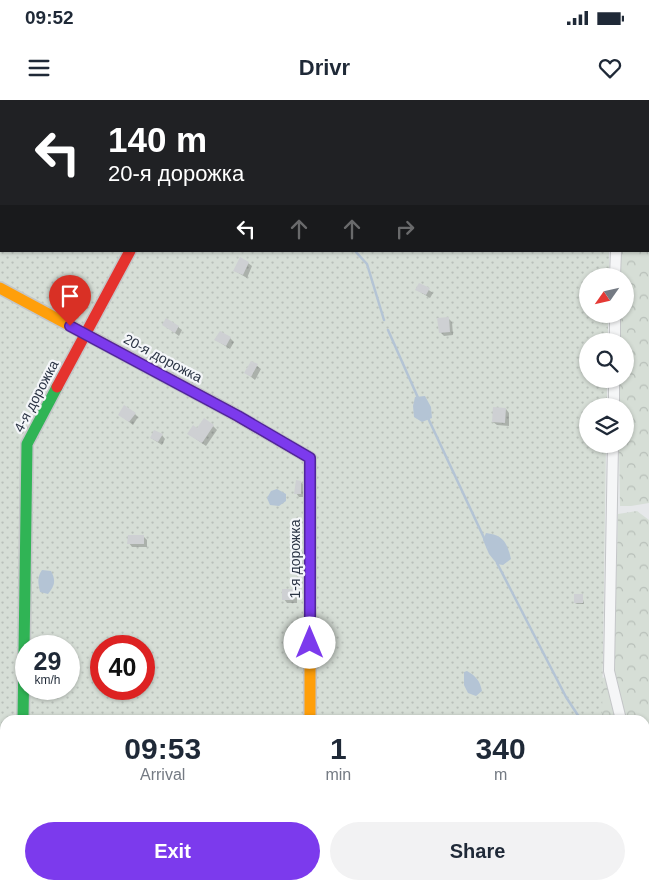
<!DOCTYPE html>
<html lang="en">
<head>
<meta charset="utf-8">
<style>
  :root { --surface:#fff; --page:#f2f2f3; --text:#1f2937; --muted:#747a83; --accent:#7c3aed }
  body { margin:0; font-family:Helvetica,sans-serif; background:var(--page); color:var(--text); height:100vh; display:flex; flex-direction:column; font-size:19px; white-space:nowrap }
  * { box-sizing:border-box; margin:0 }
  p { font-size:16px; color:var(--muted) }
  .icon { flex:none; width:28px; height:28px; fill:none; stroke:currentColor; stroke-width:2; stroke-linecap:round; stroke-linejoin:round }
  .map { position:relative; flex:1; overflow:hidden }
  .side { position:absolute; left:0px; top:615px; width:650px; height:175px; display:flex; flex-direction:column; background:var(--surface); border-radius:15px 15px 0 0; box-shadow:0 1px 4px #0004 }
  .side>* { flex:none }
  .hud { position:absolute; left:0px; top:0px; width:650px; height:152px; box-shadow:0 1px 4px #0004; background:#202124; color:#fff; overflow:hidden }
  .needle { width:32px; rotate:236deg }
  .tools { position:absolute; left:579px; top:168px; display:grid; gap:10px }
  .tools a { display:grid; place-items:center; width:55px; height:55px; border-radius:50%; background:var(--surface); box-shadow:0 1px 4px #0004; font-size:25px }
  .speed { position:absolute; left:15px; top:535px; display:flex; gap:10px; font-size:25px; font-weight:700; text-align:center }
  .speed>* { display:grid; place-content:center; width:65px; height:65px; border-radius:50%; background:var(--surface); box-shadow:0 1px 4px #0004; line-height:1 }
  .speed small { font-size:12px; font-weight:400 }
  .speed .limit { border:8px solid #d22; background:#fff; color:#111 }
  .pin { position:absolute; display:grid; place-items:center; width:42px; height:42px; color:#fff; margin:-51px -21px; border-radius:50% 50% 50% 0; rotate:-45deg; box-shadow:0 0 5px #0007 }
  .pin .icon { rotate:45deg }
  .me { position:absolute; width:55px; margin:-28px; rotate:0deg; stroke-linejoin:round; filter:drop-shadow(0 0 4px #0008) }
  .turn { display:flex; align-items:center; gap:18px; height:105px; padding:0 25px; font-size:22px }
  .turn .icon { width:65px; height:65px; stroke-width:2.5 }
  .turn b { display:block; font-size:35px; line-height:42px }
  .lanes { display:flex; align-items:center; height:48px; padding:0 25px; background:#0003; justify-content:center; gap:25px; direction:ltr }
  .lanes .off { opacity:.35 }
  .eta { display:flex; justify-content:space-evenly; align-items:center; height:85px; text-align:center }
  .eta b { font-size:30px; font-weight:700; line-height:35px }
  .primary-button { display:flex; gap:10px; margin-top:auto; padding:10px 25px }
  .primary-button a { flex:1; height:58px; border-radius:30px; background:var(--accent); color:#fff; font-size:20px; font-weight:700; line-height:58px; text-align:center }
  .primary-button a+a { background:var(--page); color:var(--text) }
  .status { display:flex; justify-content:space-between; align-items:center; height:35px; padding:0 25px; background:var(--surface); direction:ltr }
  .status svg { height:14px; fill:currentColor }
  header { display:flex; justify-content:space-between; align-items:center; height:65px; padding:0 25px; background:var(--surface); font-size:22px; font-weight:700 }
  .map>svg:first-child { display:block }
  .green { fill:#d6ded6 }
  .forest { fill:url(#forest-crowns) }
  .garden { fill:url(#garden-dots); fill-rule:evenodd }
  .water { fill:#b4c4d5 }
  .shadow { fill:#0003 }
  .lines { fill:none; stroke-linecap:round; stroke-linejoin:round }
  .stream { stroke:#b4c4d5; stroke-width:2.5 }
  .building { fill:#ced0d3 }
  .street-casing { stroke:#c4c6c8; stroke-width:12 }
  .fast-casing { stroke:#c4c6c8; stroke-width:14 }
  .slow-casing { stroke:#c4c6c8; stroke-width:14 }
  .jam-casing { stroke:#c4c6c8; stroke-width:14 }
  .street { stroke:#f5f6f7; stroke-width:10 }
  .fast { stroke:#30b455; stroke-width:11 }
  .slow { stroke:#ff9f0a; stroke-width:11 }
  .jam { stroke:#e5322d; stroke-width:11 }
  .route-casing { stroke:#51269a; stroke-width:12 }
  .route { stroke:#7c3aed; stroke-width:9 }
  .labels { text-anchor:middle; stroke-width:4.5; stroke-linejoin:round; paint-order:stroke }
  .street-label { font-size:14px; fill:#2b3445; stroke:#f4f6f9 }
</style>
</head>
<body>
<div class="status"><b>09:52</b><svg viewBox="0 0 49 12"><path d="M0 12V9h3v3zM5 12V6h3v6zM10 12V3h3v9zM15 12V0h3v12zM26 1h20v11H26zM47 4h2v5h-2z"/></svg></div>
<header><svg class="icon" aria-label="menu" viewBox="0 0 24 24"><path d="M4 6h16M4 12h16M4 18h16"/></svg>Drivr<svg class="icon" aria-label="heart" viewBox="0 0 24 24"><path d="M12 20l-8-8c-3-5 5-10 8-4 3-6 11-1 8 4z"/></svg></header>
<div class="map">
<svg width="649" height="790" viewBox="0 0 649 790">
  <defs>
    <pattern id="forest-crowns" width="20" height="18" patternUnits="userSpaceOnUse" patternTransform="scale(1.25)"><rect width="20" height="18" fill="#d6ded6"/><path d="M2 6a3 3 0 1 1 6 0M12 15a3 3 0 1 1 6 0" fill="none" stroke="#b8bfb9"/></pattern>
    <pattern id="garden-dots" width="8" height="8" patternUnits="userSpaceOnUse" patternTransform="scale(1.25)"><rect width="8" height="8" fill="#d6ded6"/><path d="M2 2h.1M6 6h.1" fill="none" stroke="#b8bfb9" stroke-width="1.8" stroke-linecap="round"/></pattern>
  </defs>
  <rect width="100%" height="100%" fill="#e6e8ea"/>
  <path class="green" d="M649,767V790H621L627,785H645V770Z"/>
  <path class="forest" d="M649,105V403L631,406H620L619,344H625V306H619L620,279H625V241H620V214H625V176H620L621,151H649Z
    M637,411L649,420V660L645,653V620H626L614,570L618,414Z
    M606,577L617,620H597L598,579Z
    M645,676L649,684V752L645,755Z"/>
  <path class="garden" d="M0,0L562,1H1V151H609V176H588V214H608V241H588V279H607V306H588V344H606L602,620H5V785H603V790H0ZM26,546H69V589H26ZM101,546H144V589H101Z"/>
  <path class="water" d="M425,296L431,307L432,318L422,322L414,317L413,306L415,297Z
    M277,389L286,394V401L279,406L270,405L267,398L271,391Z
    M486,433C503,435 507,442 511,459L503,465L497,464L489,454L483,440Z
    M42,470L51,471C56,480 55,486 48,494L40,492C38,483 37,477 42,470Z
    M467,571C476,576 480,581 482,591L476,596L468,593L464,585V572Z"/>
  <path class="shadow" d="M248,163L252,166L247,178L235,171Z
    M420,184L433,193L430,198L417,190Z
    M448,218L452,222L453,235L444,236L440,232Z
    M164,225L178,227L182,230L179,236Z
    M230,238L234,242L230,249L216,240Z
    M252,262L261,269L255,280L246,273Z
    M506,309L509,313V326L497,325L493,322Z
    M135,314L138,317L133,325L120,315Z
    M213,326L217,330L206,346L193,337L197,330Z
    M162,335L165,339L162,345L151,338Z
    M300,382L304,385V397H299L296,393Z
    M143,436L147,440V447H132L129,443Z
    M293,490L297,494V503H287L284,499Z
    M582,495L584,504H577L575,503Z"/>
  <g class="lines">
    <path class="stream" d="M597,0L599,1
      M355,151L367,164L384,220
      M388,230L419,300
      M428,318L485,440
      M497,463L566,597L581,620
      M645,749L646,751"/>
  </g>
  <path class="building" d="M240,157L249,162L243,175L233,171Z
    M419,183L430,188L426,195L415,190Z
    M449,217L450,232L439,233L437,218Z
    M166,218L179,226L175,233L162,225Z
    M220,231L231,237L226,246L214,240Z
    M251,261L258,264L251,277L244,273Z
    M124,305L136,313L129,322L118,315Z
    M493,307L506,308L505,323L492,322Z
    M204,318L214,325L202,343L187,334L193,325L197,328Z
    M154,330L163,334L158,342L150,338Z
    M296,380L301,381V394H294Z
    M128,435H144V444H127Z
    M282,489H293V500H282Z
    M574,494H583V503H574Z"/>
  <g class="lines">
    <defs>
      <path id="street" d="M576,0L578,1
        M631,0V1
        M210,1L211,0
        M615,176L616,151
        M615,241V214
        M614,306V279
        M613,344L609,571L621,620
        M645,664L649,671
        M645,762L649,758
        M0,777H5
        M593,785L594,787L616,786"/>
      <path id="fast" d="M23,620L27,344L57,287"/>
      <path id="slow" d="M0,188L229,311
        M310,515V620"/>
      <path id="jam" d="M57,287L130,151
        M229,311L310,358V515"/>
    </defs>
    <use href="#street" class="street-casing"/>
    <use href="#fast" class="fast-casing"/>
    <use href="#slow" class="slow-casing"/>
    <use href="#jam" class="jam-casing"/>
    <use href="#street" class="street"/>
    <use href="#fast" class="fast"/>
    <use href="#slow" class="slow"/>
    <use href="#jam" class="jam"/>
  </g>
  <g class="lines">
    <defs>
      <path id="route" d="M70,226L238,316L310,358V543"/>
    </defs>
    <use href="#route" class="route-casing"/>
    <use href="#route" class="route"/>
  </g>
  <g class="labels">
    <g class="street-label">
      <text transform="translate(163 258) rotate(28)" y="5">20-я дорожка</text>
      <text transform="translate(36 296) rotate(-62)" y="5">4-я дорожка</text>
      <text transform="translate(295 459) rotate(-90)" y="5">1-я дорожка</text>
    </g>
  </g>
</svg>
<div class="tools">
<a><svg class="needle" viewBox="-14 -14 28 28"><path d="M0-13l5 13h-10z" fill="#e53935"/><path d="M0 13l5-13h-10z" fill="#747a83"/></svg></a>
<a><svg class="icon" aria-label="search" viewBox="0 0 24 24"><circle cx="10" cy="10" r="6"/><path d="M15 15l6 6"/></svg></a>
<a><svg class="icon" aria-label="layers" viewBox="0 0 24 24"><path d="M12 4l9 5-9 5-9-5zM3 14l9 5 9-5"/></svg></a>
</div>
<div class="speed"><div>29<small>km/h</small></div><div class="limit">40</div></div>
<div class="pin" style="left:70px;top:226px;background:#d93025"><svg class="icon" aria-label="arrive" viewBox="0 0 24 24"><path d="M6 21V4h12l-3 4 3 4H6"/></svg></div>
<svg class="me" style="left:310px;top:543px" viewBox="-20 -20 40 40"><circle r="19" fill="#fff"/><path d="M0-13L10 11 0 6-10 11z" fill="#7c3aed"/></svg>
<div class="hud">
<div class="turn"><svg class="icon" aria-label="left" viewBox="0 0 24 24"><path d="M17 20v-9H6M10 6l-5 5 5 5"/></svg><div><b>140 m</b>20-я дорожка</div></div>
<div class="lanes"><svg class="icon" aria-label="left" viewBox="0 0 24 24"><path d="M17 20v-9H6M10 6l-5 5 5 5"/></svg><svg class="icon off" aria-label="ahead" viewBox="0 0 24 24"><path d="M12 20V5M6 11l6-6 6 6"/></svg><svg class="icon off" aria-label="ahead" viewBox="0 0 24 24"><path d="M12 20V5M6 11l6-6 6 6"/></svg><svg class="icon off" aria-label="right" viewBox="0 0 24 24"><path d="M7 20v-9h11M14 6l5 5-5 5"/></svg></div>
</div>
<section class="side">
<div class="eta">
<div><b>09:53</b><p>Arrival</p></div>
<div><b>1</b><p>min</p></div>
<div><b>340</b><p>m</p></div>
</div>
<div class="primary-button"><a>Exit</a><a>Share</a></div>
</section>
</div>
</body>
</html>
